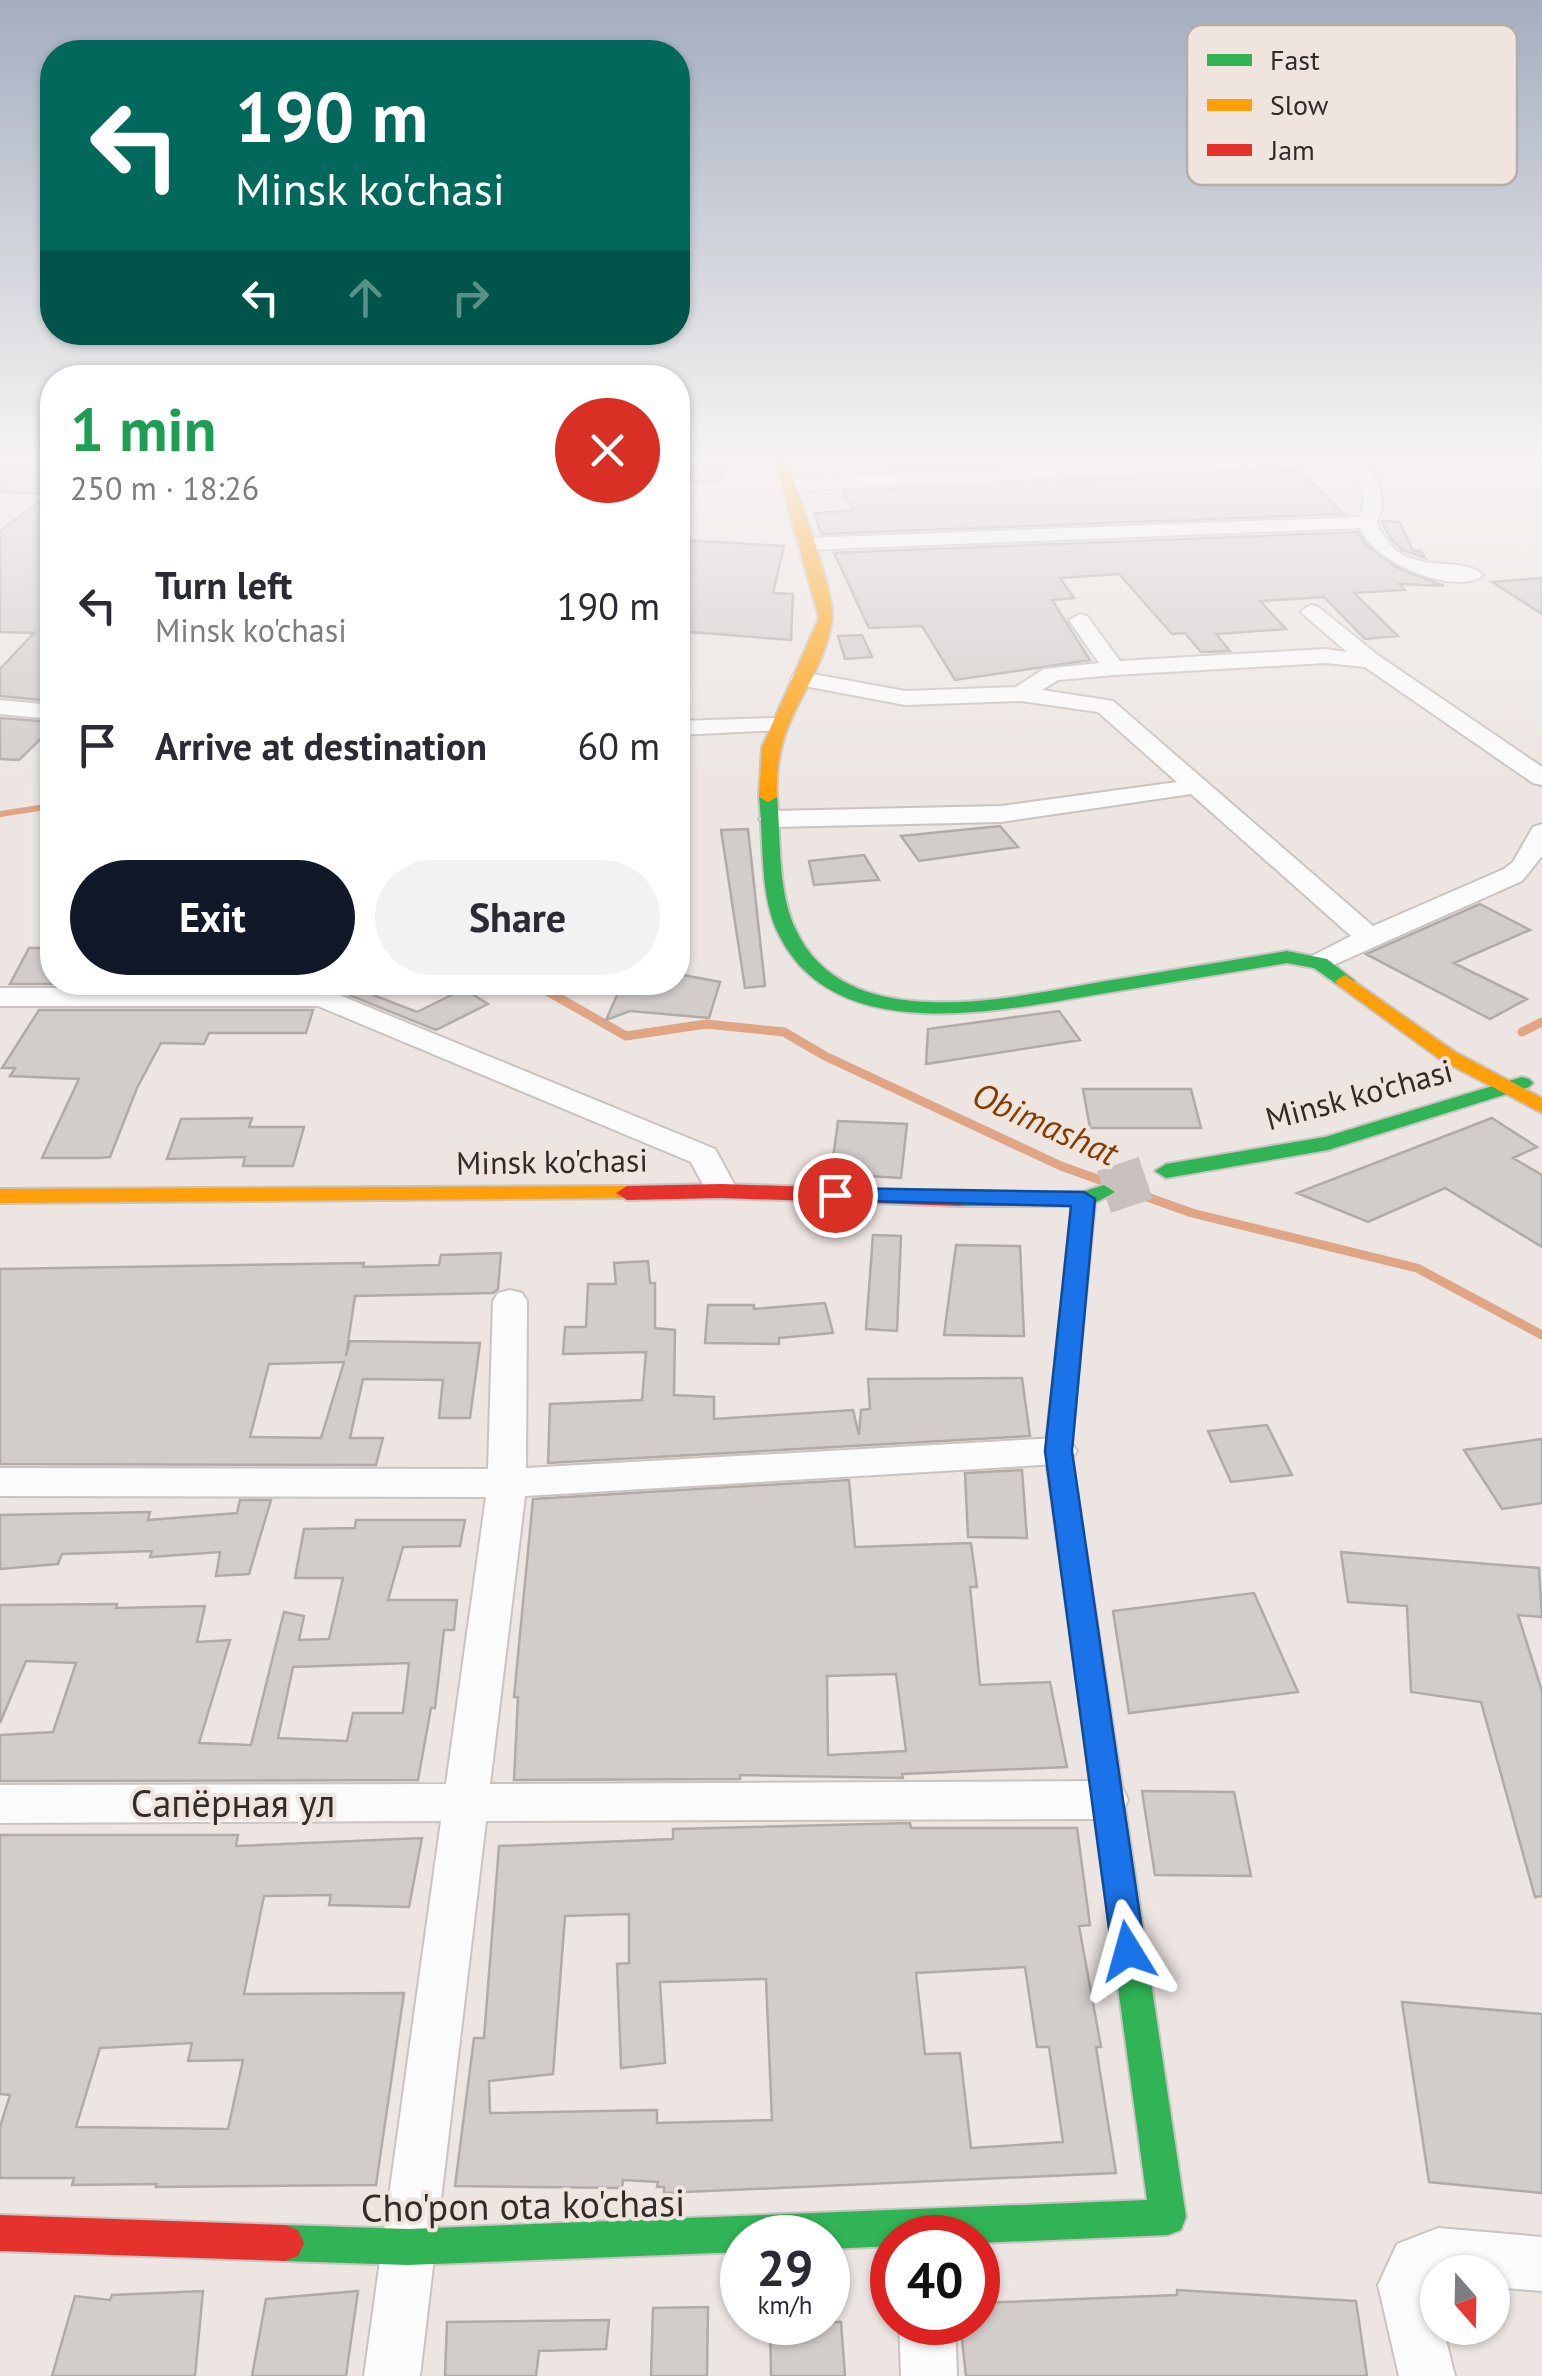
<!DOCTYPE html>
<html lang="en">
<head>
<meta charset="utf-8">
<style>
  :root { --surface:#fff; --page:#f2f2f3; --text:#2b2b33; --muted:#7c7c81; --accent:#111827 }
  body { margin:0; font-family:"PT Sans",sans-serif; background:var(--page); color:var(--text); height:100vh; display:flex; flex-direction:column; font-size:38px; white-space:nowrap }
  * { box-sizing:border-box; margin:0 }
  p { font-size:32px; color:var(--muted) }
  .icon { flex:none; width:55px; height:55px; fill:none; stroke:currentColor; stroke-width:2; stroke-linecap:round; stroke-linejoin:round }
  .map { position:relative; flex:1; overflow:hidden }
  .details { position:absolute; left:40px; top:365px; width:650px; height:630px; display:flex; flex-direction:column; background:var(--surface); border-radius:40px; box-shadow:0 2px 8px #0004 }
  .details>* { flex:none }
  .hud { position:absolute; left:40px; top:40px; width:650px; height:305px; border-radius:40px; box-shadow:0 2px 8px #0004; background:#00695c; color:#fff; overflow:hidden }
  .needle { width:65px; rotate:160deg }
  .fabs { position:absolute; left:1420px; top:2255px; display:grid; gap:20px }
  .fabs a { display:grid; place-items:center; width:90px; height:90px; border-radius:50%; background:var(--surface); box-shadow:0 2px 8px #0004; font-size:50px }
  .speed { position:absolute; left:720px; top:2215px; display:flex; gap:20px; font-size:50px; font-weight:700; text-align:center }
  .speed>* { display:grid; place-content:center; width:130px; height:130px; border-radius:50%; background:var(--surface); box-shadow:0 2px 8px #0004; line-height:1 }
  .speed small { font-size:25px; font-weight:400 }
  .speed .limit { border:15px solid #d22; background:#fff; color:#111 }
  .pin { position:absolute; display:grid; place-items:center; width:85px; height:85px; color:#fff; margin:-42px; border:5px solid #fff; border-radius:50%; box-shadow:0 2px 10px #0007 }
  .me { position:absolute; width:110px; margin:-55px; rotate:352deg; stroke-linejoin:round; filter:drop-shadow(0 0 8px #0008) }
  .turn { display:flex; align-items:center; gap:35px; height:210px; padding:0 30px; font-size:45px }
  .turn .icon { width:130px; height:130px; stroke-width:2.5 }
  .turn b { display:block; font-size:70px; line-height:85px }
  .lanes { display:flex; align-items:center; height:95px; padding:0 30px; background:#0003; justify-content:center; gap:50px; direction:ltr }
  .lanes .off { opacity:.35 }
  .round { display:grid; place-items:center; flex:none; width:105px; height:105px; border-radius:52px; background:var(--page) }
  .headline { display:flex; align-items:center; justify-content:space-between; height:170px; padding:0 30px }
  h1 { font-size:60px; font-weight:700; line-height:75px; color:#1e9e55 }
  .action { display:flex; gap:20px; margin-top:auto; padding:20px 30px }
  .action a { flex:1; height:115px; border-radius:60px; background:var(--accent); color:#fff; font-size:40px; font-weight:700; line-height:115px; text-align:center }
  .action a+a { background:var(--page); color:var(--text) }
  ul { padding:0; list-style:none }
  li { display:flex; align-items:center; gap:30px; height:140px; padding:0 30px }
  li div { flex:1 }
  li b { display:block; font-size:38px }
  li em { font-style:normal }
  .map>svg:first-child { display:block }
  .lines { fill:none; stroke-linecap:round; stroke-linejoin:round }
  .stream-far2 { stroke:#dfa584; stroke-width:5 }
  .stream-far1 { stroke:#dfa584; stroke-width:6 }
  .stream { stroke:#dfa584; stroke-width:9 }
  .building { fill:#d2cdcb; stroke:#b0aba8; stroke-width:2.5; fill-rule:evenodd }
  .secondary-tunnel { stroke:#c7c0bd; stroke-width:44; stroke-dasharray:44 22; stroke-linecap:butt }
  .street-casing { stroke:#c9c3c1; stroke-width:4 }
  .fast-casing { stroke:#c9c3c1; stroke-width:4 }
  .slow-casing { stroke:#c9c3c1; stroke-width:4 }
  .jam-casing { stroke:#c9c3c1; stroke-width:4 }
  .street { fill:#fcfbfb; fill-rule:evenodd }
  .fast { fill:#30b455; fill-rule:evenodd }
  .slow { fill:#ff9f0a; fill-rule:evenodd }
  .jam { fill:#e5322d; fill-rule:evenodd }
  .route { fill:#1a73e8; stroke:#114b97; stroke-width:2.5 }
  .labels { text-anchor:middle; stroke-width:8; stroke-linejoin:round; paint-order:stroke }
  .street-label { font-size:32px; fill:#312c2a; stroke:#f0e4de }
  .water-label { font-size:35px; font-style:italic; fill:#843b00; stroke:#f0e4de }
  .near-street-label { font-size:38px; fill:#312c2a; stroke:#f0e4de }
  .key { fill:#f0e4de; stroke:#b7ada8; stroke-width:2.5 }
  .key-label { font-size:28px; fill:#312c2a }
</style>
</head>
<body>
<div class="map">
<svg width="1542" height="2376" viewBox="0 0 1542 2376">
  <rect width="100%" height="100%" fill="#ece5e2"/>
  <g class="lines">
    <path class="stream-far2" d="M1530,456L1542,470"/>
    <path class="stream-far1" d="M0,814L52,806"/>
    <path class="stream" d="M531,982L626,1036L706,1024L784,1032L825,1056L1061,1166L1192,1213L1417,1268L1542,1335
      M1522,1032L1542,1022"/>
  </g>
  <path class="building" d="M23,456H52V701L0,696V669L34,633L0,632V531L49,494L0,492V476Z
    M969,456L971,460L1180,456L893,470L888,462Z
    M697,457L731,458L719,482L685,481Z
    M1298,469L1344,514L821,534L814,513L853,511L843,492Z
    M1382,521L1400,522L1413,551H1421L1425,558L1402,550L1390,538Z
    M1358,532L1365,544L1396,567L1444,586L1400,584L1405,590L1354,593L1398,636L1365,639L1324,597L1260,601L1286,629L1216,634L1230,651L1201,652L1185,633L1172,634L1119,574L1060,578L1074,598L1052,600L1090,660L955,680L922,626L869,628L834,553Z
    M678,540L784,546L773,593L793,594L791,640L678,631Z
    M1542,578V614L1492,582Z
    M862,635L872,657L845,659L838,636Z
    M0,718L52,722V728L19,760L0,759Z
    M1000,826L1018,847L919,861L901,836Z
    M748,829L765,986L745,988L721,830Z
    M864,855L879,880L814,885L809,861Z
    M1480,904L1530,930L1454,963L1527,999L1490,1019L1366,954Z
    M29,948H52V984H10Z
    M678,974L720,982L709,1018L630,1011L606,1020L623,982H678Z
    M56,982H373V995L417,1012L464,989L488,1004L436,1030L322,984Z
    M39,1010H313L306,1033H209L204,1044L161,1043L137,1088L110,1157L98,1158H42L79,1079L10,1076L15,1068H2Z
    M1059,1011L1080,1040L926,1064L928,1029Z
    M1083,1089H1191L1201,1128H1090Z
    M252,1118L249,1127H304L293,1166H243L245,1157L167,1159L181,1119Z
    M1492,1118L1537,1147L1513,1158L1542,1175V1247L1445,1188L1368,1222L1297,1193Z
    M838,1121L907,1124L901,1178L831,1174Z
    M873,1235L901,1236L897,1331L866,1329Z
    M956,1245L1020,1246L1024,1336L944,1335Z
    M501,1253L498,1289L493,1293L355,1296L346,1356L350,1341L480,1343L470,1418H439L443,1380L363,1379L350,1438H383L376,1465L0,1464V1269L364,1263L363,1267L439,1265L441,1255ZM344,1362L321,1438L250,1437L269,1364Z
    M648,1261L650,1283H655V1328L675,1330L674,1395L714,1397V1419L853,1410L859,1435L861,1410L870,1409L868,1379L1022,1378L1030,1436L548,1463L550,1404L642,1400L646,1352L563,1354L565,1327H586L588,1284H616L614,1263Z
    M825,1303L833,1333L779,1338V1344L705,1343L708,1305H754V1309Z
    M1267,1425L1292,1475L1231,1482L1208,1431Z
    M1542,1439V1503L1502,1509L1464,1450Z
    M1022,1470L1027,1538L968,1537L965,1473Z
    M849,1480L855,1547L971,1543L977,1587H970L980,1685L1050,1682L1067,1767L902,1774L903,1778L740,1775V1779L514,1780L518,1697H514L533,1499ZM896,1674L906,1751L828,1755L827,1676Z
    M240,1500H271L249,1574L216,1576L220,1552L150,1557L152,1551L62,1554L58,1564L0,1569V1515L150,1512L148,1520L237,1513Z
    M356,1520H465L460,1546L403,1547L388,1600H457L454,1630H444L435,1708H431L418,1780L0,1781V1735L53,1732L76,1663L26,1661L0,1723V1605L117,1604L116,1608L205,1606L197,1642L230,1640L199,1743L251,1745L284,1612L304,1616L299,1640L329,1639L343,1578H295L304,1529L355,1528ZM409,1663L403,1713H353L347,1741L278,1738L293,1667Z
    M1341,1552L1539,1568L1542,1617L1518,1615L1542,1691V1896L1535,1897L1481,1702L1411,1692L1407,1606L1348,1602Z
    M1254,1593L1298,1692L1129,1713L1113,1611Z
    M1142,1791L1234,1792L1251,1876L1155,1875Z
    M910,1823L911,1828H1077L1090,1925L1079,1926L1101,2047H1096L1116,2173L664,2193V2187H657L658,2182L623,2180L622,2188L455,2186L474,2038H484L499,1846L673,1839V1829ZM629,1914V1963L617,1964L621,2068L665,2063L660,1982L766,1979L772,2120L657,2123V2110L490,2113L489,2081L553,2074L565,1916ZM1025,1967L1037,2047H1049L1063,2142L971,2148L960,2053L925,2054L916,1973Z
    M0,1835H238L236,1846L422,1838L409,1907L329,1905L331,1895L264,1896L244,1994L404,1993L376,2185L156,2187L157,2184L72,2185L74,2178H0V2127L10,2095L0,2094ZM192,2043L188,2061L243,2060L228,2129L76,2127L100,2048Z
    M1402,2002L1542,2014V2193L1429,2182Z
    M1177,2290L1356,2301L1367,2376H966L960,2322H978V2303L1177,2295Z
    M203,2291L195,2376H52L75,2296L110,2300L112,2295Z
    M358,2291L346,2376H252L266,2299Z
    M708,2307L707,2376H651L653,2308Z
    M609,2320L606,2349L539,2351L536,2376H445L447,2322Z
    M770,2322H841L845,2376H771Z"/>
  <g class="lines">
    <path class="secondary-tunnel" d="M1104,1192L1166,1171"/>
    <defs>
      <path id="street" d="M1261,456H1509L1508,463L1502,464L1366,463C1379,483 1388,499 1377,522C1400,583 1456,551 1483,575C1458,597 1373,563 1360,528L807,550L797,544L807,538L1360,517L1364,496L1348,463L786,491L777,485L786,479Z
        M1311,605L1318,607L1379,656L1542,767V785L1533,783L1365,667L1325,663L1114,675L1058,680L1042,690L1113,701L1373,926L1504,869L1513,862L1533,827L1542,824V856L1522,881L1320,971L1306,963L1310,957L1351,936L1191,794L1001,822L772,827L759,819L772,811L1001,806L1177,782L1098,712L1021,701L905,705L794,684L791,679L794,674L802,672L905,691L1016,687L1044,669L1099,663L1069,620L1080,614L1087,616L1120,661L1325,649L1347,652L1304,615L1301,611Z
        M0,700L52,705V719L0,714Z
        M774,718L786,725L782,730L678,735V721Z
        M0,988H322L715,1149L738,1191L734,1198H710L691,1162L318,1006H0Z
        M510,1290L522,1293L527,1301L526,1468L1058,1438L1071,1442L1077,1451L1071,1460L1058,1464L525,1496L490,1784L1106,1781L1122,1787L1128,1800L1122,1813L1106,1819L486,1821L420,2376H364L441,1821L0,1823V1785L446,1784L486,1497L0,1496V1468L488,1469L493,1301L498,1293Z
        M1438,2228L1542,2237V2291L1492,2287V2272H1438L1433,2287L1438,2328H1443L1455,2376H1399L1378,2285L1397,2244Z
        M899,2322H955L957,2376H901Z"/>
      <path id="fast" d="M768,792L777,797C781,839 777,894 797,932C849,1039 1017,996 1106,981C1167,971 1227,961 1287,951L1327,959L1355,981L1352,985H1338L1314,968L1287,963C1227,973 1166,983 1106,993C1007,1009 834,1051 778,933C759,894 764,839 759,797Z
        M1522,1077L1529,1079L1533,1083L1529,1087L1328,1150L1166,1178L1155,1171L1166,1164L1325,1137Z
        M1104,1185L1115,1192L1095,1203L1082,1337L1070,1345L1058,1337L1072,1206H960L949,1199L960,1192H1082Z
        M1095,1695L1105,1699L1110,1707L1186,2217L1181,2230L1168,2235L978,2243V2238H892V2246L828,2249V2238H742V2252L408,2265L285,2261L272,2256L266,2243L272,2230L285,2225L408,2229L1147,2200L1080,1707L1085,1699Z"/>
      <path id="slow" d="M774,456H786C795,489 837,595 832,621C820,690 773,714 777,797L768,802L759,797L762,747L819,618Z
        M1345,975L1455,1052L1542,1098V1113L1441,1060L1338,985L1335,981Z
        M627,1186L635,1188L638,1193L635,1198L0,1203V1189Z"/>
      <path id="jam" d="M722,1184L960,1192L971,1199L960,1206L722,1198L627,1200L616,1193L627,1186Z
        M1070,1329L1082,1337L1071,1451L1110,1707L1105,1715L1095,1719L1085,1715L1080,1707L1045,1451L1058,1337Z
        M0,2215L285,2225L298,2230L304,2243L298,2256L285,2261L0,2251Z"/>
    </defs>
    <use href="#street" class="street-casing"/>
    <use href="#fast" class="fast-casing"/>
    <use href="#slow" class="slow-casing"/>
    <use href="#jam" class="jam-casing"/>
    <use href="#street" class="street"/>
    <use href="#fast" class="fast"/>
    <use href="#slow" class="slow"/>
    <use href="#jam" class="jam"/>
  </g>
  <linearGradient id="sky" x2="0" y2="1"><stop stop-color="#a4aec0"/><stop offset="0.58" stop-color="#f6f3f2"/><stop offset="1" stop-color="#f6f3f2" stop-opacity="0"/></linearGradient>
  <rect width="1542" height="789" fill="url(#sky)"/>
  <path class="route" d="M835,1188L1084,1192L1095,1199L1072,1451L1145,1951L1140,1962L1128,1966L1116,1962L1112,1951L1045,1451L1071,1206L827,1200L824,1195Z"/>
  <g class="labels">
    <g class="street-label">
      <text transform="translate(1359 1095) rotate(-15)" y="11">Minsk ko'chasi</text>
      <text transform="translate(552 1162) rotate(-1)" y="11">Minsk ko'chasi</text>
    </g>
    <g class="water-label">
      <text transform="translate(1045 1124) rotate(24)" y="12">Obimashat</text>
    </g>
    <g class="near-street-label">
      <text x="233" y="1817">Сапёрная ул</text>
      <text transform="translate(523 2206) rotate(-1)" y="13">Cho'pon ota ko'chasi</text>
    </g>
  </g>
  <rect x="1187" y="25" width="330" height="160" rx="15" class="key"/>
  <rect x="1207" y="54" width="45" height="12" fill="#30b455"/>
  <rect x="1207" y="99" width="45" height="12" fill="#ff9f0a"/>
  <rect x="1207" y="144" width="45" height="12" fill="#e5322d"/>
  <g class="key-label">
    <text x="1270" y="70">Fast</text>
    <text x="1270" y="115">Slow</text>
    <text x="1270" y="160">Jam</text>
  </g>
</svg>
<div class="fabs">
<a><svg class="needle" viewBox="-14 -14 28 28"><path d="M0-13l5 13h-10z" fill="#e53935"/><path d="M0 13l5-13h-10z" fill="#7c7c81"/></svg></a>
</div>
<div class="speed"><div>29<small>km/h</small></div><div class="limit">40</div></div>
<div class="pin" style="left:835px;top:1195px;background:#d93025"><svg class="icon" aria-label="arrive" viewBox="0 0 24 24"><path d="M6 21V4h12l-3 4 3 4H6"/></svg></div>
<svg class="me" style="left:1128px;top:1951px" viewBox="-20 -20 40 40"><path d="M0-17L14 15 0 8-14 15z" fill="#1a73e8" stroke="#fff" stroke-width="4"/></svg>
<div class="hud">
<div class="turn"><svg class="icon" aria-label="left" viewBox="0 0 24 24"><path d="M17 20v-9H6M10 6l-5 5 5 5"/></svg><div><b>190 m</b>Minsk ko'chasi</div></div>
<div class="lanes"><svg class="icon" aria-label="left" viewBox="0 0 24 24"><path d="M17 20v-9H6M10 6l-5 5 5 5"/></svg><svg class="icon off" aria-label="ahead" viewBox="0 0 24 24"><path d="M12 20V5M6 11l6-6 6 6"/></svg><svg class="icon off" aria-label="right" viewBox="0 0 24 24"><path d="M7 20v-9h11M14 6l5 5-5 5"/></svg></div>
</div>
<section class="details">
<div class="headline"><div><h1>1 min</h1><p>250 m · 18:26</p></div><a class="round" style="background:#d93025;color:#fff"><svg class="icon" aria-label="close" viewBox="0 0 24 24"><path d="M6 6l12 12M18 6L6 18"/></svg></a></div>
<ul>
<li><svg class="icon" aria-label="left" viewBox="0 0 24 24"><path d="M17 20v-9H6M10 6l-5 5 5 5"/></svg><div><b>Turn left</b><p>Minsk ko'chasi</p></div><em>190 m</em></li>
<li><svg class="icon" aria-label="arrive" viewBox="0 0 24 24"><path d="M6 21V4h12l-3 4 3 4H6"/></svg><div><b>Arrive at destination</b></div><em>60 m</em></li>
</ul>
<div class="action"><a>Exit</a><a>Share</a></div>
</section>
</div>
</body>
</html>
